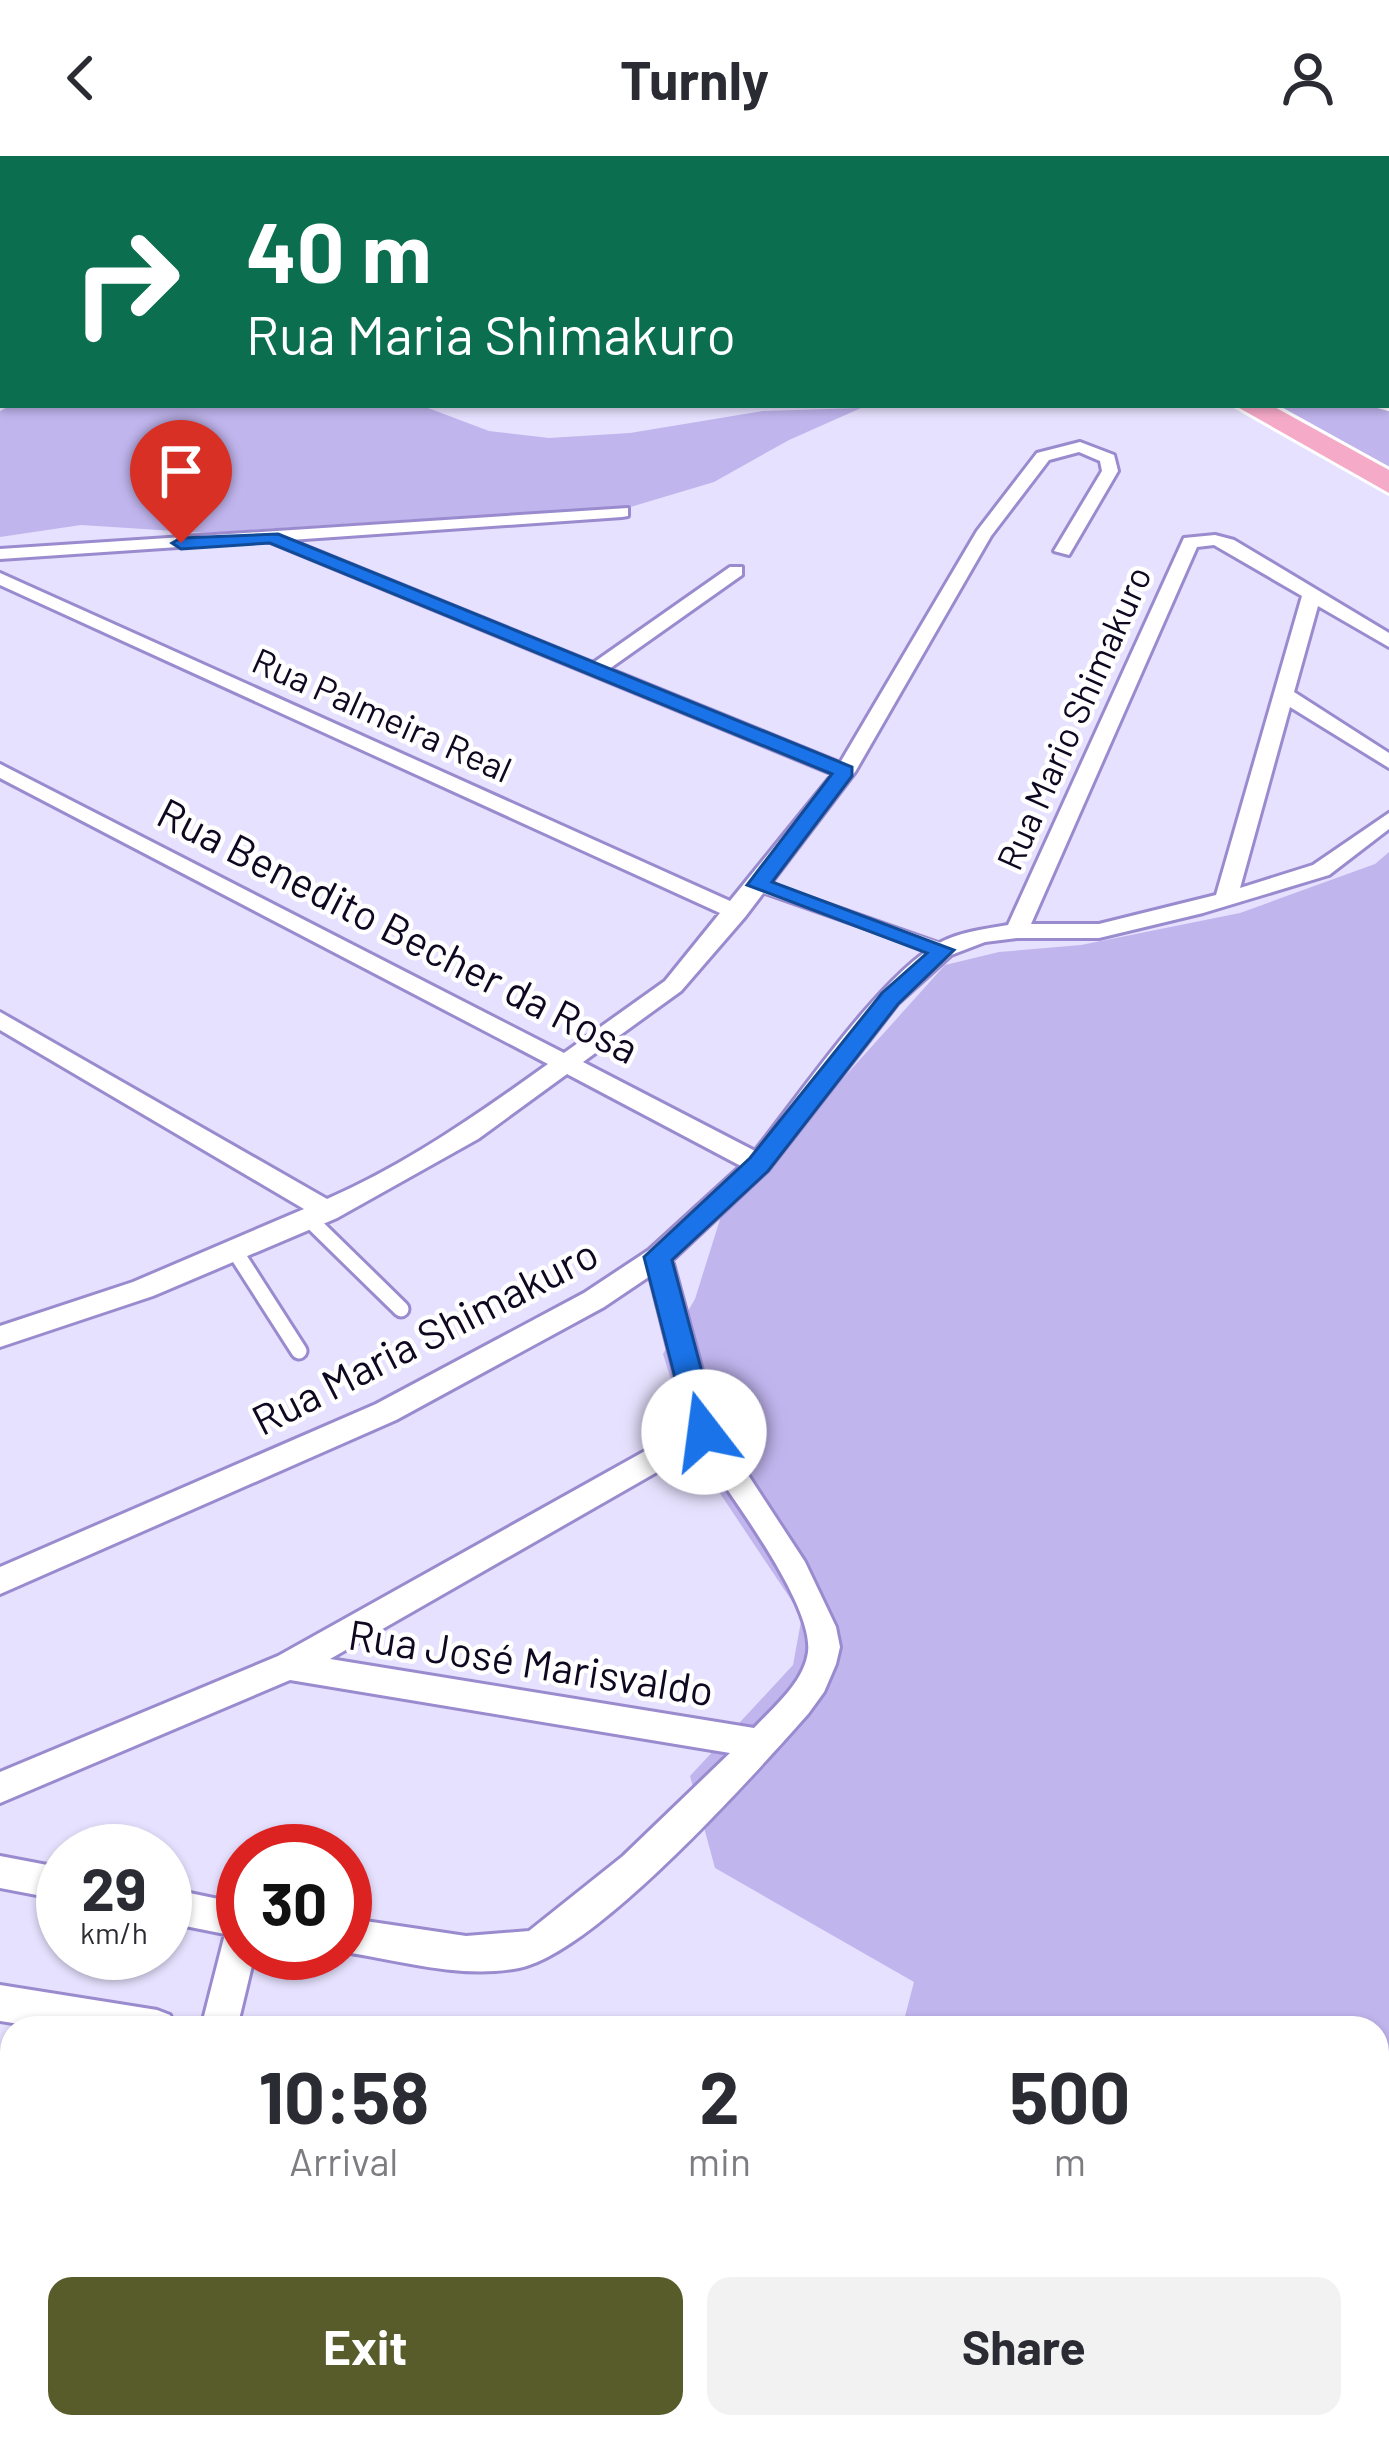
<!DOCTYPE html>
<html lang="en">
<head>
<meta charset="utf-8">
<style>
  :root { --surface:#fff; --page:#f2f2f3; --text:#2b2b33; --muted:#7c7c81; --accent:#585c2a }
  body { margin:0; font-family:Barlow,sans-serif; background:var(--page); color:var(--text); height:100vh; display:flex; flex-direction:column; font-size:45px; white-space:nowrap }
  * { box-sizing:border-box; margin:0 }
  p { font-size:39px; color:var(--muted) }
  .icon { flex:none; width:66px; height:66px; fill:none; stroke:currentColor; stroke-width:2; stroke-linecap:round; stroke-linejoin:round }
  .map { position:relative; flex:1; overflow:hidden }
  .panel { position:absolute; left:0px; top:1860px; width:1389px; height:423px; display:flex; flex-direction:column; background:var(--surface); border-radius:36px 36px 0 0; box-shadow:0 3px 9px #0004 }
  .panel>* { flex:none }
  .hud { position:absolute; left:0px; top:0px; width:1389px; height:252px; box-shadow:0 3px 9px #0004; background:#0b6e4f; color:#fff; overflow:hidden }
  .speed { position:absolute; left:36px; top:1668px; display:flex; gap:24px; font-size:60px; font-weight:700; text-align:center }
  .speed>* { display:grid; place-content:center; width:156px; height:156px; border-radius:50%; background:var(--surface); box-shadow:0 3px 9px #0004; line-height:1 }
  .speed small { font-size:30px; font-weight:400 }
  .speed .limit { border:18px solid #d22; background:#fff; color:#111 }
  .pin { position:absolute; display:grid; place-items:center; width:102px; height:102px; color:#fff; margin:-123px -51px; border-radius:50% 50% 50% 0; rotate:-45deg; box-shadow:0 0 12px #0007 }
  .pin .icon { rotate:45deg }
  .me { position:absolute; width:132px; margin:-66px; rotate:345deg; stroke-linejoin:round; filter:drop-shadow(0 0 9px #0008) }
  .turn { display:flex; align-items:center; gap:42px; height:252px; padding:0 48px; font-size:54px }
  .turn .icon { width:156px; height:156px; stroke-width:2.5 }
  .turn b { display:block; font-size:84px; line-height:102px }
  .eta { display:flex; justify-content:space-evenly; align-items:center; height:204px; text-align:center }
  .eta b { font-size:72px; font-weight:700; line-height:84px }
  .primary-button { display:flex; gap:24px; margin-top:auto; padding:24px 48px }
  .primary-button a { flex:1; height:138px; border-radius:24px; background:var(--accent); color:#fff; font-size:48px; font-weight:700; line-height:138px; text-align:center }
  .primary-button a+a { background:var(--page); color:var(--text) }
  header { display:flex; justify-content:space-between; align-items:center; height:156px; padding:0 48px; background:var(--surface); font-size:54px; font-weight:700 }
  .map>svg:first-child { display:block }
  .green { fill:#c1b5ee }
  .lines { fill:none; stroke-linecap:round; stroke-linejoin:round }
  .service-far2-casing { stroke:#9a8bcf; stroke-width:10 }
  .service-far1-casing { stroke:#9a8bcf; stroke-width:16 }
  .service-casing { stroke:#9a8bcf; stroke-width:21 }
  .minor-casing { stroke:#9a8bcf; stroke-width:6 }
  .motorway-casing { stroke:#fff; stroke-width:6 }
  .service-far2 { stroke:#fff; stroke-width:8 }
  .service-far1 { stroke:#fff; stroke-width:12 }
  .service { stroke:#fff; stroke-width:15 }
  .minor { fill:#fff; fill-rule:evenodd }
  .motorway { fill:#f5aac8; fill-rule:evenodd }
  .route { fill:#1a73e8; stroke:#114b97; stroke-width:3 }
  .labels { text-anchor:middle; stroke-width:9; stroke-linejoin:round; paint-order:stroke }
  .far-street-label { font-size:36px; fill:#100821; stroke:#fff }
  .street-label { font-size:42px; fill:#100821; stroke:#fff }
</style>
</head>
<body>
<header><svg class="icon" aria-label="back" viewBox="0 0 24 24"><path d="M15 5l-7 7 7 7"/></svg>Turnly<svg class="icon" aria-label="person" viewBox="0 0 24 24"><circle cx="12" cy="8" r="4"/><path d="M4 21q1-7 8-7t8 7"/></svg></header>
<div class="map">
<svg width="1389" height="2281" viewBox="0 0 1389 2281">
  <rect width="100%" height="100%" fill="#e6e1fe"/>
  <path class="green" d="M11,249H420L489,275L549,282L630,277L763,255L861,252L789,284L714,326L617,355L535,365L419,363L206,377L81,369L0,381V255Z
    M1278,249H1381L1389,253V311Z
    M1389,696V2281H369L403,2271H1377V1872H902L914,1826L715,1712L690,1620L793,1509L802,1460L695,1300L663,1198L695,1143L722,1057L945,809L999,796L1081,789L1240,757L1375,708Z
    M0,1955L12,1959V2271H174L203,2281H0Z"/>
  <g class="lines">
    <defs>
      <path id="service-far2" d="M6,0L10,3
        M96,0L102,3
        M278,0L287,3
        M28,3L45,0
        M243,3L247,0
        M326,3L338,0"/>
      <path id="service-far1" d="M758,729L943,794"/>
      <path id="service" d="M309,1063L401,1153
        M233,1092L299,1195"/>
      <path id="minor" d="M0,40H3V48H0Z
        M1080,286L1114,299L1118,315L1069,399L1054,395L1102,315L1100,305L1079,296L1049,304L991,380L855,616L745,761L681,835L583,906L755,995C799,940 879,822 936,789C957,776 985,773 1008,769L1184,382L1215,379L1234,384L1389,477V491L1318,450L1294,536L1389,597V612L1290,551L1240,732L1313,709L1389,657V673L1329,719L1203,757L1099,782H1017L985,786L951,799L898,847L768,1014L672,1104L718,1273L805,1406L836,1471L840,1491L836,1508L824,1536L808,1558C753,1620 595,1797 519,1812C462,1823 401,1805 345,1796V1762L466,1780L529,1775L623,1700L730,1597L290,1524L0,1647V1616L278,1500L688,1271L650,1120L604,1151L396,1264L0,1438V1411L376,1248L584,1137L649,1094L741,1010L567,918L478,983L337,1062L153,1140L0,1191V1170L133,1126L304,1053L0,874V856L327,1043C407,1008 477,959 548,908L0,622V608L564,897L665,825L720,757L0,429V417L730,745L833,618L268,385L0,403V393L628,352V360L622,361L290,384L593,507L730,411H742V419L609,513L840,607L977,375L1037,297ZM1214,389L1302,440L1216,739L1099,768H1031L1197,391ZM699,1292C727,1335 814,1448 808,1496C804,1526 774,1551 754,1572L330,1503Z
        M0,1700L63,1712V1744L0,1732Z
        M165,1732L243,1748V1797H255L237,1872H201L225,1778L165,1766Z
        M0,1829L157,1854L170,1859L175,1872H45L0,1865Z"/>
      <path id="motorway" d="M737,0H767L769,3H739Z
        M895,0H923L925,3H897Z
        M1386,232L1389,233V252L1378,249H1386Z
        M1234,249H1271L1389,314V337Z"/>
    </defs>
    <use href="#service-far2" class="service-far2-casing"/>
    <use href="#service-far1" class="service-far1-casing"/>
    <use href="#service" class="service-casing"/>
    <use href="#minor" class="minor-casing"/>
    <use href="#motorway" class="motorway-casing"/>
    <use href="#service-far2" class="service-far2"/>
    <use href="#service-far1" class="service-far1"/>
    <use href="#service" class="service"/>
    <use href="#minor" class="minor"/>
    <use href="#motorway" class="motorway"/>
  </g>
  <path class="route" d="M278,378L852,611V620L772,726L954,794L898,848L768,1015L672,1104L718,1276L714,1285H694L689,1276L644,1101L750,1002L882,837L927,797L747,729L832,618L270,387L181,393L172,387L181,382Z"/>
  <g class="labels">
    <g class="far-street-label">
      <text transform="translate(382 559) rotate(24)" y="13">Rua Palmeira Real</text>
      <text transform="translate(1074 562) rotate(-66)" y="13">Rua Mario Shimakuro</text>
    </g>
    <g class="street-label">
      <text transform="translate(398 775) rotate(27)" y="15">Rua Benedito Becher da Rosa</text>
      <text transform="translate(425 1181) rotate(-27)" y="15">Rua Maria Shimakuro</text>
      <text transform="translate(531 1507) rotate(9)" y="15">Rua José Marisvaldo</text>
    </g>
  </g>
</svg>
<div class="speed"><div>29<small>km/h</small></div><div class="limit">30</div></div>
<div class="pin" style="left:181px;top:387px;background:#d93025"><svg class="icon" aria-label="arrive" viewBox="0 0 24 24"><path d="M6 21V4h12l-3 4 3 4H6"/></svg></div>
<svg class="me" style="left:704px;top:1276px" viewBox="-20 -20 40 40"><circle r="19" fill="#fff"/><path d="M0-13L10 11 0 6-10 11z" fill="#1a73e8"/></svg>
<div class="hud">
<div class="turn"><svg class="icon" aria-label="right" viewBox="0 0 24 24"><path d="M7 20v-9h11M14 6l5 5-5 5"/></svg><div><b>40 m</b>Rua Maria Shimakuro</div></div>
</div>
<section class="panel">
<div class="eta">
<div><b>10:58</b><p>Arrival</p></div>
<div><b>2</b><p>min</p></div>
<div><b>500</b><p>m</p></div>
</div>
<div class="primary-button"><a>Exit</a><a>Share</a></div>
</section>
</div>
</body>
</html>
